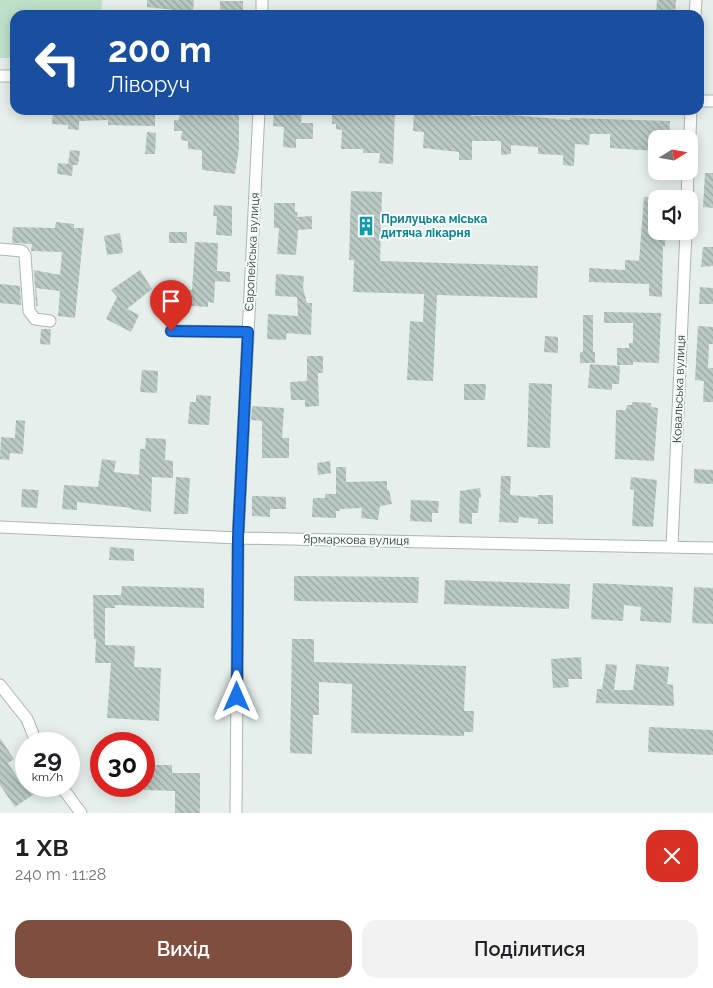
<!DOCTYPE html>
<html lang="uk">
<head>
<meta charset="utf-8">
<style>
  :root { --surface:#fff; --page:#f2f2f2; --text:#202124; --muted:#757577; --accent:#7f4e3f }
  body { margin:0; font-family:Raleway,sans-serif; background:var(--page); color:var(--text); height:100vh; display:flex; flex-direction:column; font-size:19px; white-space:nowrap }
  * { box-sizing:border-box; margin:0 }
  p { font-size:16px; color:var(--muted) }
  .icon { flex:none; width:28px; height:28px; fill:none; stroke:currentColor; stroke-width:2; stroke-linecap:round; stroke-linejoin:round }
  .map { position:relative; height:813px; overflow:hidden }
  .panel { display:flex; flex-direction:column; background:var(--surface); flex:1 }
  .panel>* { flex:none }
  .top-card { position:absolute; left:10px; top:10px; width:694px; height:105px; border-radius:15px; box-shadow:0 2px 12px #0003; background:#1a4fa0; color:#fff; overflow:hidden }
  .needle { width:32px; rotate:79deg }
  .controls { position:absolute; left:648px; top:130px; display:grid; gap:10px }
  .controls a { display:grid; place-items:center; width:50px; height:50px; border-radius:10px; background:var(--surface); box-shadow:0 2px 12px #0003; font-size:25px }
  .speed { position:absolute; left:15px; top:732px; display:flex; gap:10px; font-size:25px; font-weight:700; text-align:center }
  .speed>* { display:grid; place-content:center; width:65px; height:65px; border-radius:50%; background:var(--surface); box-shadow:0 2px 12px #0003; line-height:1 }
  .speed small { font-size:12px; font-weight:400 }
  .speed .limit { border:8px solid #d22; background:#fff; color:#111 }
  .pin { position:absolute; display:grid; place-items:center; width:42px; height:42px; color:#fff; margin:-51px -21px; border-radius:50% 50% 50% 0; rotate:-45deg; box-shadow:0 0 5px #0007 }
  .pin .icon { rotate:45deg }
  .me { position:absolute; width:55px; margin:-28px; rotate:0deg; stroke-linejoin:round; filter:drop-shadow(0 0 4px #0008) }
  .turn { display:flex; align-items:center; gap:18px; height:105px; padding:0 15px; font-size:22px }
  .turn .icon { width:65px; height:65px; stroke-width:2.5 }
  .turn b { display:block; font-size:35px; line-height:42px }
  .round { display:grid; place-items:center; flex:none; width:52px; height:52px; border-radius:15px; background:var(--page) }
  .head { display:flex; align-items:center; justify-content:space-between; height:85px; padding:0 15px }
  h1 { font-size:30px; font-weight:600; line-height:38px }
  .primary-button { display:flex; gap:10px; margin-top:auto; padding:10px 15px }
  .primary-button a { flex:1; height:58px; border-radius:15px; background:var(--accent); color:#fff; font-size:20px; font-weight:600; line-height:58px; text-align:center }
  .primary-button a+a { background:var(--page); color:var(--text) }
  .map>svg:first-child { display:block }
  .garden { fill:#bfe0c8 }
  .building { fill:url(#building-back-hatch) }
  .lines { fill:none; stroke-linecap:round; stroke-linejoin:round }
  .street-casing { stroke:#a8b8b2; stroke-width:13 }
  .street { stroke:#fff; stroke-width:11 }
  .route-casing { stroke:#114b97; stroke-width:12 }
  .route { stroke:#1a73e8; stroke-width:9 }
  .labels { text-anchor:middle; stroke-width:4; stroke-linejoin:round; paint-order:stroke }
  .culture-label { font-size:12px; font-weight:bold; fill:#0d838f; stroke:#f7fbf9; text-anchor:start }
  .street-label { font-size:12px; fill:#24423a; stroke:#f7fbf9 }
</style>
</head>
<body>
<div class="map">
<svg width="713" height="813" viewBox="0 0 713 813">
  <defs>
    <pattern id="building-back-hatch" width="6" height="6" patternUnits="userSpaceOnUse" patternTransform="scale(1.25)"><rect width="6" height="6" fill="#bbcac4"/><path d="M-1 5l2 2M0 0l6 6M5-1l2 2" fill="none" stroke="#98a6a0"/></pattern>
  </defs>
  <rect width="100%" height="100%" fill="#e6efeb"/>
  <path class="garden" d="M0,0H102L101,15H15V58H0Z"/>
  <path class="building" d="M147,0H194L193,12L147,7Z
    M657,0H676L675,15H656Z
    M220,1H243V15H220Z
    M53,110H155V126L108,125V120L79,121V130L68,129V125L52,124Z
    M187,110H239V148L235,174L202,170V150L188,149V141L181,140L182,131H174V120H179L180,113H187Z
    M274,110H296V112L302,113L301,123H313V139H296V148L283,147L284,127L273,126Z
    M332,110H395L393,164L379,163L380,153H363V149H341L342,130L336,129V124H332Z
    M414,111L452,114V112H472L471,116L511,115L570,120V118L670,121L669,139H656V151L610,148V134H590L589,145L575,144L574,166L563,165V155L538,154V147L511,145V154L501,155V141H472V160H459V152L423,148L424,132L413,131Z
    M147,132L156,133L155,154H145Z
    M70,150L80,151L78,165H73L72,176L57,174L58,163L68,164Z
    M705,173H713V208L703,207Z
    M351,191L382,192L380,261L538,266L537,298L437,295L433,381L407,380L410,321L423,322L424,294L353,292L354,260H349Z
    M644,197L656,198V231H666L665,246H663L662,297L649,296V284L589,282V268L625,270V260L639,261Z
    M274,203H295V212H298L297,217L312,216V229L298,230L296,255L277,254L279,228H274Z
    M214,205L232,206V236L216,235L217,216H213Z
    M56,222L74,224V228H84L75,318L58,316L60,291L36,288L38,306H36L34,270L60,275L62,252L31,251L32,244L12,243L13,227L55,228Z
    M169,232H187V243H169Z
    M120,233L123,253L107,255L104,236Z
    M195,242L218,243L217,271L230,272V282L215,281L214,303L208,302V307L180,305V314H165L167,289L192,290Z
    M703,247H713V266L701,267Z
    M140,270L152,289L127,309L139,315L131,332L106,319L117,297L111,290Z
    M276,274L304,276L303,288L307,303H312L311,335L287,333L286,340L267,339L268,314L298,316L297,297L275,296Z
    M0,284L20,286L21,305L0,303Z
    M700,287L713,288V304H699Z
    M604,312L661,313L659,363L633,362V365H617V348H629V343H633V323H604Z
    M583,315H593V352H595V363H580V352H583Z
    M698,326L713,327V344H709L708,368H713V402H703L704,381L695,380Z
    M41,329H51L50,345L40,344Z
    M545,336L558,337V353L544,352Z
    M307,356H323V373H318L319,406L305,407V400H291L290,382L307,381Z
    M590,364L620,366L619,384H612V390L588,388Z
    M142,370L158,371L157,393L140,392Z
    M529,383L552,384L550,448L527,447Z
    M464,384H486L485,400H464Z
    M196,395L211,396L209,425L188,424L190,402H196Z
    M632,402L651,403V407L658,408L654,461L615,459L616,410H626L627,405H632Z
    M252,406L284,408L282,438H289V458H262V421L251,420Z
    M16,420L25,421L23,454L10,453L9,460L0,459L1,437L15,438Z
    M146,438L166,439L165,460L173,461V478L152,477L151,512L131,509V508L77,502V510L62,509L64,485L98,487L102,459L116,461L114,472L139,475L140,449H145Z
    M330,461L331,473L318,475L317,463Z
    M336,467H346V482L387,481V490H389L392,504L380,506L378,520L361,518L362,508L340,509V511H336V518L312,517L313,498H325V494H336Z
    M694,469L713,470V484L694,483Z
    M501,476H511L510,495L538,497V495H553V524H538V519L519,517L518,523L499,522Z
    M176,477L190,478L188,514H174Z
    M631,477L657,480L653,527L632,526L634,490L630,489Z
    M480,488L481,498H479L478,513H472V524L459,523L460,491Z
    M22,489L39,490L37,508L21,507Z
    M252,496L286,497V509H270V517L252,516Z
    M411,500L439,501L438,513H432V522L410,521Z
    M110,547L134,549V561L109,560Z
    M294,576L419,577L418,603L294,601Z
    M445,580L570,584L569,609L444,604Z
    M593,583L673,587L671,623L640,621L641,607L624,605L623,621L591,619Z
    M122,586L204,588V608L115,605V608H105V645L135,646L134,667L161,668L159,721L107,718L111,663H95L96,639H94L93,595H121Z
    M694,587L713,588V624L692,623Z
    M292,639H314V662L466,666L464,711H474L473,732H464V736L351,733L352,684L319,682V715H313L312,754L290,753Z
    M581,657L582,679H568L569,687L553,688L551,659Z
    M606,664L617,665L614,690H633L636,664L669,667L667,684L673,685L674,706L596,703L597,689H602Z
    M649,727L713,730V755L648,752Z
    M0,738L14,759L8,763L22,785L26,782V786H29L34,794L15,807L0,785Z
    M144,765H172V773H200V813H175V791L144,790Z"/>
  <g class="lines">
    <defs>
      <path id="street" d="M262,15V0
        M695,15L696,0
        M0,76H15
        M699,101H713
        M689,159L691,110
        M687,199L688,171
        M0,249L22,251L25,255L29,311L35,319L50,321
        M171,331L248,332
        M0,527L238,538L713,548
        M672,546L686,231
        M0,685L27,719L37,744
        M61,786L81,813
        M236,813L238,538L259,110"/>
    </defs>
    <use href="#street" class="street-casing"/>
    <use href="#street" class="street"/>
  </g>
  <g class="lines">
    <defs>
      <path id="route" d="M171,331L248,332L238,538L237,697"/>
    </defs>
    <use href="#route" class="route-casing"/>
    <use href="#route" class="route"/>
  </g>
  <defs>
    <symbol id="building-bare" viewBox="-9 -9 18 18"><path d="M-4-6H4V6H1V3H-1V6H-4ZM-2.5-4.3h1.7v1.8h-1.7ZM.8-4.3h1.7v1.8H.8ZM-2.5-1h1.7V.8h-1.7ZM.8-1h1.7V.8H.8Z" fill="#0f9aa8" stroke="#f7fbf9" stroke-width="2.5" paint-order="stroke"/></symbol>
  </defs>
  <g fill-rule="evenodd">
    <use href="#building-bare" x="352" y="212" width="28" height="28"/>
  </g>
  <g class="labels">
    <g class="culture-label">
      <text x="381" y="223">Прилуцька міська<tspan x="381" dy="14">дитяча лікарня</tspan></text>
    </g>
    <g class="street-label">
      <text transform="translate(252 252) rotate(-87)" y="4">Європейська вулиця</text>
      <text transform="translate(679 389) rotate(-88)" y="4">Ковальська вулиця</text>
      <text transform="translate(356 540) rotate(1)" y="4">Ярмаркова вулиця</text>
    </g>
  </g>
</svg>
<div class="controls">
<a><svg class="needle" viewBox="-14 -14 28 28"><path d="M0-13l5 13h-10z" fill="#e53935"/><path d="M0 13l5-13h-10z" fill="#757577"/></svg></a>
<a><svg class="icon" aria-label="sound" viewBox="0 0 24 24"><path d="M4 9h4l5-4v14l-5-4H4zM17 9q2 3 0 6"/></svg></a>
</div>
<div class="speed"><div>29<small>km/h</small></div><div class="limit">30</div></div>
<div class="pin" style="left:171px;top:331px;background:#d93025"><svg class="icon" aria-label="arrive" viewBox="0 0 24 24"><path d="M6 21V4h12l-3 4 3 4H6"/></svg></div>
<svg class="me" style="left:237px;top:697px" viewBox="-20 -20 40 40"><path d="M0-17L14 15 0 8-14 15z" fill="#1a73e8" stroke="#fff" stroke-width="4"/></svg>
<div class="top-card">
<div class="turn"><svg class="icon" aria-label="left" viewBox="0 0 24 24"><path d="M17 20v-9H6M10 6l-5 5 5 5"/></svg><div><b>200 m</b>Ліворуч</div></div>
</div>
</div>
<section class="panel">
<div class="head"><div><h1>1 хв</h1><p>240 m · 11:28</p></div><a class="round" style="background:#d93025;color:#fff"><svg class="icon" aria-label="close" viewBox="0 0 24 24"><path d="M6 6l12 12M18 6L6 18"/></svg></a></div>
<div class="primary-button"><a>Вихід</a><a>Поділитися</a></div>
</section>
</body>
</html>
